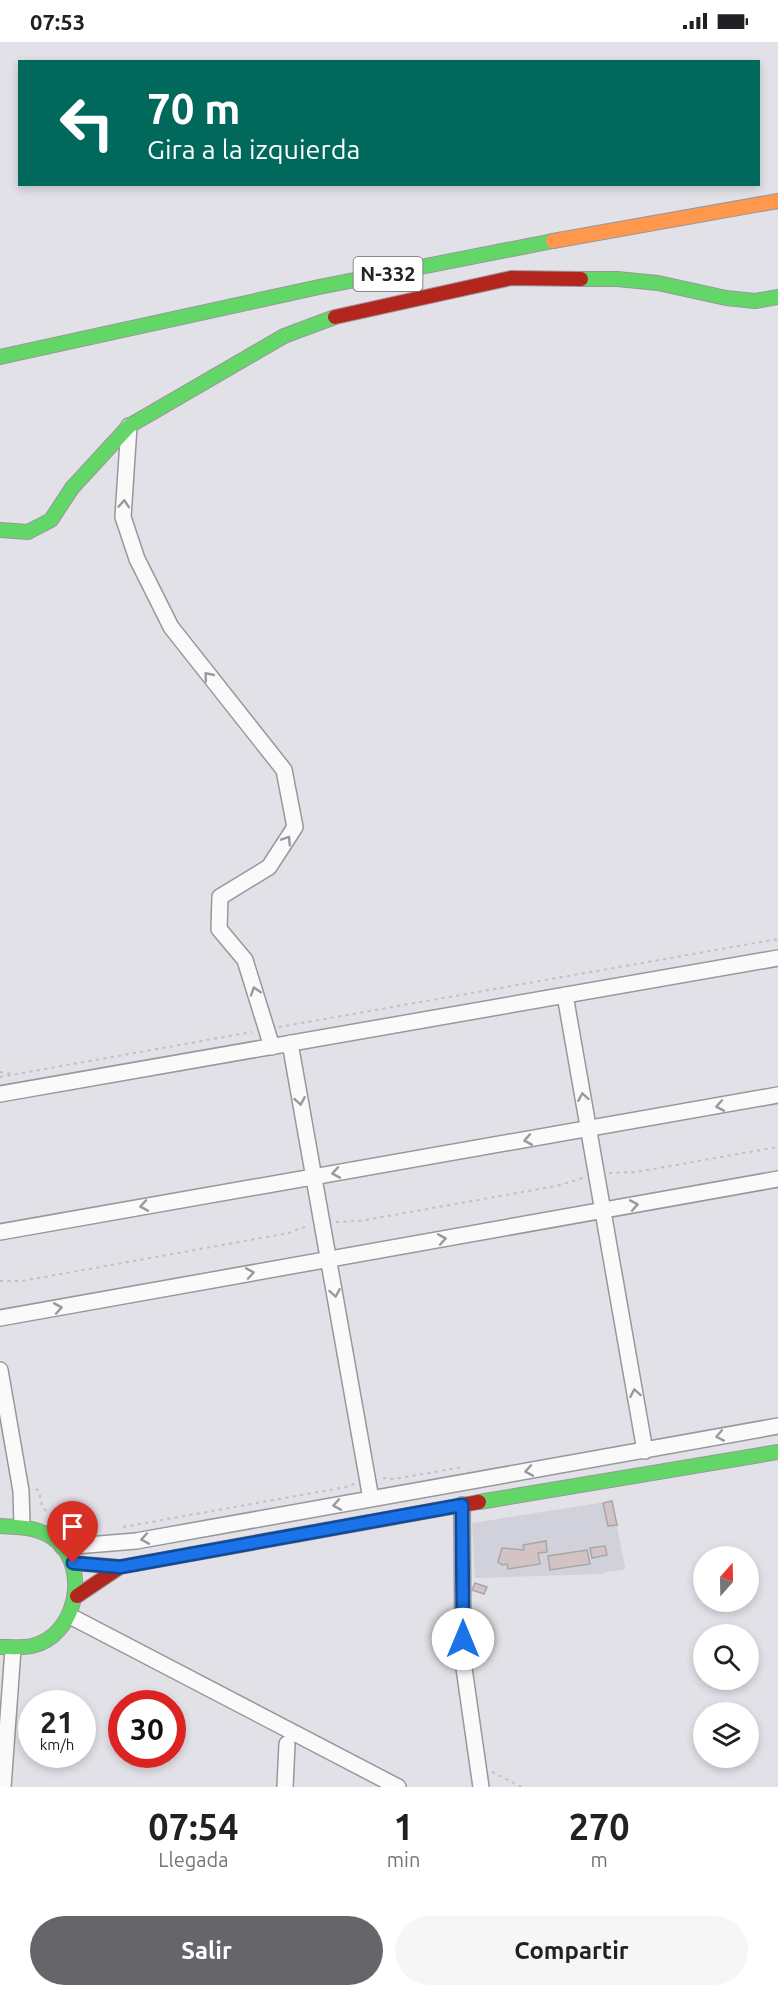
<!DOCTYPE html>
<html lang="es">
<head>
<meta charset="utf-8">
<style>
  :root { --surface:#fff; --page:#f6f6f6; --text:#202124; --muted:#757577; --accent:#66666a }
  body { margin:0; font-family:Ubuntu,sans-serif; background:var(--page); color:var(--text); height:100vh; display:flex; flex-direction:column; font-size:22px; white-space:nowrap }
  * { box-sizing:border-box; margin:0 }
  p { font-size:20px; color:var(--muted) }
  .icon { flex:none; width:33px; height:33px; fill:none; stroke:currentColor; stroke-width:2; stroke-linecap:round; stroke-linejoin:round }
  .map { position:relative; height:1745px; overflow:hidden }
  .panel { display:flex; flex-direction:column; background:var(--surface); flex:1 }
  .panel>* { flex:none }
  .guide { position:absolute; left:18px; top:18px; width:742px; height:126px; border-radius:0px; box-shadow:0 3px 9px #0003; background:#00695c; color:#fff; overflow:hidden }
  .needle { width:39px; rotate:20deg }
  .controls { position:absolute; left:693px; top:1504px; display:grid; gap:12px }
  .controls a { display:grid; place-items:center; width:66px; height:66px; border-radius:50%; background:var(--surface); box-shadow:0 3px 9px #0003; font-size:30px }
  .speed { position:absolute; left:18px; top:1648px; display:flex; gap:12px; font-size:30px; font-weight:700; text-align:center }
  .speed>* { display:grid; place-content:center; width:78px; height:78px; border-radius:50%; background:var(--surface); box-shadow:0 3px 9px #0003; line-height:1 }
  .speed small { font-size:15px; font-weight:400 }
  .speed .limit { border:9px solid #d22; background:#fff; color:#111 }
  .pin { position:absolute; display:grid; place-items:center; width:51px; height:51px; color:#fff; margin:-62px -26px; border-radius:50% 50% 50% 0; rotate:-45deg; box-shadow:0 0 6px #0007 }
  .pin .icon { rotate:45deg }
  .me { position:absolute; width:66px; margin:-33px; rotate:0deg; stroke-linejoin:round; filter:drop-shadow(0 0 4px #0008) }
  .turn { display:flex; align-items:center; gap:21px; height:126px; padding:0 30px; font-size:27px }
  .turn .icon { width:78px; height:78px; stroke-width:2.5 }
  .turn b { display:block; font-size:42px; line-height:51px }
  .eta { display:flex; justify-content:space-evenly; align-items:center; height:102px; text-align:center }
  .eta b { font-size:36px; font-weight:600; line-height:42px }
  .cta { display:flex; gap:12px; margin-top:auto; padding:12px 30px }
  .cta a { flex:1; height:69px; border-radius:36px; background:var(--accent); color:#fff; font-size:24px; font-weight:600; line-height:69px; text-align:center }
  .cta a+a { background:var(--page); color:var(--text) }
  .status { display:flex; justify-content:space-between; align-items:center; height:42px; padding:0 30px; background:var(--surface); direction:ltr }
  .status svg { height:16px; fill:currentColor }
  .map>svg:first-child { display:block }
  .built { fill:#d1d1dc }
  .building { fill:#d3c3c4; stroke:#a7a6a8; stroke-width:1.5 }
  .lines { fill:none; stroke-linecap:round; stroke-linejoin:round }
  .street-casing { stroke:#98989c; stroke-width:18 }
  .fast-casing { stroke:#98989c; stroke-width:16 }
  .slow-casing { stroke:#98989c; stroke-width:16 }
  .jam-casing { stroke:#98989c; stroke-width:16 }
  .path { stroke:#c0c0c2; stroke-width:2; stroke-dasharray:3 4.5; stroke-linecap:butt }
  .street { stroke:#fafafb; stroke-width:15 }
  .fast { stroke:#63d668; stroke-width:14 }
  .slow { stroke:#ff974d; stroke-width:14 }
  .jam { stroke:#b3261e; stroke-width:14 }
  .oneway { stroke:#9a9a9c }
  .route-casing { stroke:#114b97; stroke-width:15 }
  .route { stroke:#1a73e8; stroke-width:10 }
  .labels { text-anchor:middle; stroke-width:4.5; stroke-linejoin:round; paint-order:stroke }
  .shield { fill:#fff; stroke:#666668; stroke-width:1.5 }
  .shield-label { font-size:20px; font-weight:bold; fill:#242427 }
</style>
</head>
<body>
<div class="status"><b>07:53</b><svg viewBox="0 0 49 12"><path d="M0 12V9h3v3zM5 12V6h3v6zM10 12V3h3v9zM15 12V0h3v12zM26 1h20v11H26zM47 4h2v5h-2z"/></svg></div>
<div class="map">
<svg width="778" height="1745" viewBox="0 0 778 1745">
  <rect width="100%" height="100%" fill="#e1e1e7"/>
  <path class="built" d="M612,1459L624,1520L625,1525L623,1528L603,1530V1532L475,1536L472,1481Z"/>
  <path class="building" d="M612,1459L617,1483L608,1484L603,1461Z
    M546,1499L547,1510L538,1511L540,1522L508,1527L507,1522L502,1523L498,1520L502,1506L524,1508L523,1503Z
    M605,1504L607,1513L592,1516L590,1506Z
    M587,1508L590,1522L550,1528L548,1514Z
    M475,1541L487,1545L484,1552L472,1548Z"/>
  <g class="lines">
    <defs>
      <path id="street" d="M129,384L123,475L137,517L171,585L284,728L295,785L269,825L220,855L219,887L245,918L272,1005
        M565,953L645,1409
        M290,1001L371,1457
        M0,1052L778,916
        M0,1190L778,1053
        M0,1276L778,1137
        M0,1328L21,1449L22,1483
        M462,1463L463,1619L481,1745
        M63,1505L136,1499L778,1384
        M70,1574L398,1745
        M3,1745L13,1607
        M285,1745L287,1702"/>
      <path id="fast" d="M581,237H617L658,241L726,256L755,259L778,255
        M0,315L319,245L553,199
        M0,488L28,490L51,478L72,446L129,384L284,294L335,275
        M479,1460L778,1410
        M0,1484C21,1485 40,1485 57,1499C90,1528 76,1594 32,1604C23,1606 10,1605 0,1605"/>
      <path id="slow" d="M553,199L778,159"/>
      <path id="jam" d="M335,275L511,236L581,237
        M73,1521L120,1525L479,1460
        M77,1554L120,1525"/>
    </defs>
    <use href="#street" class="street-casing"/>
    <use href="#fast" class="fast-casing"/>
    <use href="#slow" class="slow-casing"/>
    <use href="#jam" class="jam-casing"/>
    <path class="path" d="M279,985L778,897
      M0,1030L12,1032
      M0,1035L252,990
      M609,1131L636,1130L778,1105
      M336,1180L360,1179L556,1144L583,1136
      M0,1239H22L289,1191L301,1186L309,1184
      M383,1436L394,1437L463,1425
      M36,1447L39,1449L42,1464L46,1469L77,1489
      M123,1485L346,1445L354,1442
      M492,1730L522,1745"/>
    <use href="#street" class="street"/>
    <use href="#fast" class="fast"/>
    <use href="#slow" class="slow"/>
    <use href="#jam" class="jam"/>
  </g>
  <defs><path id="oneway-chevron" d="M-2-3.5L2.5 0L-2 3.5" fill="none" stroke-width="1.6" stroke-linecap="round" stroke-linejoin="round" transform="scale(1.5)"/></defs>
  <g class="oneway">
    <use href="#oneway-chevron" transform="translate(124 462) rotate(-86)"/>
    <use href="#oneway-chevron" transform="translate(208 634) rotate(-129)"/>
    <use href="#oneway-chevron" transform="translate(287 798) rotate(-57)"/>
    <use href="#oneway-chevron" transform="translate(255 949) rotate(-108)"/>
    <use href="#oneway-chevron" transform="translate(583 1055) rotate(-100)"/>
    <use href="#oneway-chevron" transform="translate(300 1059) rotate(80)"/>
    <use href="#oneway-chevron" transform="translate(720 1064) rotate(170)"/>
    <use href="#oneway-chevron" transform="translate(528 1098) rotate(170)"/>
    <use href="#oneway-chevron" transform="translate(336 1131) rotate(170)"/>
    <use href="#oneway-chevron" transform="translate(634 1163) rotate(-10)"/>
    <use href="#oneway-chevron" transform="translate(144 1164) rotate(170)"/>
    <use href="#oneway-chevron" transform="translate(442 1197) rotate(-10)"/>
    <use href="#oneway-chevron" transform="translate(250 1231) rotate(-10)"/>
    <use href="#oneway-chevron" transform="translate(335 1251) rotate(80)"/>
    <use href="#oneway-chevron" transform="translate(58 1266) rotate(-10)"/>
    <use href="#oneway-chevron" transform="translate(635 1351) rotate(-100)"/>
    <use href="#oneway-chevron" transform="translate(720 1394) rotate(169)"/>
    <use href="#oneway-chevron" transform="translate(529 1429) rotate(170)"/>
    <use href="#oneway-chevron" transform="translate(337 1463) rotate(170)"/>
    <use href="#oneway-chevron" transform="translate(145 1497) rotate(170)"/>
  </g>
  <g class="lines">
    <defs>
      <path id="route" d="M73,1521L120,1525L462,1463L463,1597"/>
    </defs>
    <use href="#route" class="route-casing"/>
    <use href="#route" class="route"/>
  </g>
  <g class="labels">
    <rect class="shield" x="353.5" y="215" width="69" height="34" rx="4.5"/>
    <g class="shield-label">
      <text x="388" y="239">N-332</text>
    </g>
  </g>
</svg>
<div class="controls">
<a><svg class="needle" viewBox="-14 -14 28 28"><path d="M0-13l5 13h-10z" fill="#e53935"/><path d="M0 13l5-13h-10z" fill="#757577"/></svg></a>
<a><svg class="icon" aria-label="search" viewBox="0 0 24 24"><circle cx="10" cy="10" r="6"/><path d="M15 15l6 6"/></svg></a>
<a><svg class="icon" aria-label="layers" viewBox="0 0 24 24"><path d="M12 4l9 5-9 5-9-5zM3 14l9 5 9-5"/></svg></a>
</div>
<div class="speed"><div>21<small>km/h</small></div><div class="limit">30</div></div>
<div class="pin" style="left:73px;top:1521px;background:#d93025"><svg class="icon" aria-label="arrive" viewBox="0 0 24 24"><path d="M6 21V4h12l-3 4 3 4H6"/></svg></div>
<svg class="me" style="left:463px;top:1597px" viewBox="-20 -20 40 40"><circle r="19" fill="#fff"/><path d="M0-13L10 11 0 6-10 11z" fill="#1a73e8"/></svg>
<div class="guide">
<div class="turn"><svg class="icon" aria-label="left" viewBox="0 0 24 24"><path d="M17 20v-9H6M10 6l-5 5 5 5"/></svg><div><b>70 m</b>Gira a la izquierda</div></div>
</div>
</div>
<section class="panel">
<div class="eta">
<div><b>07:54</b><p>Llegada</p></div>
<div><b>1</b><p>min</p></div>
<div><b>270</b><p>m</p></div>
</div>
<div class="cta"><a>Salir</a><a>Compartir</a></div>
</section>
</body>
</html>
